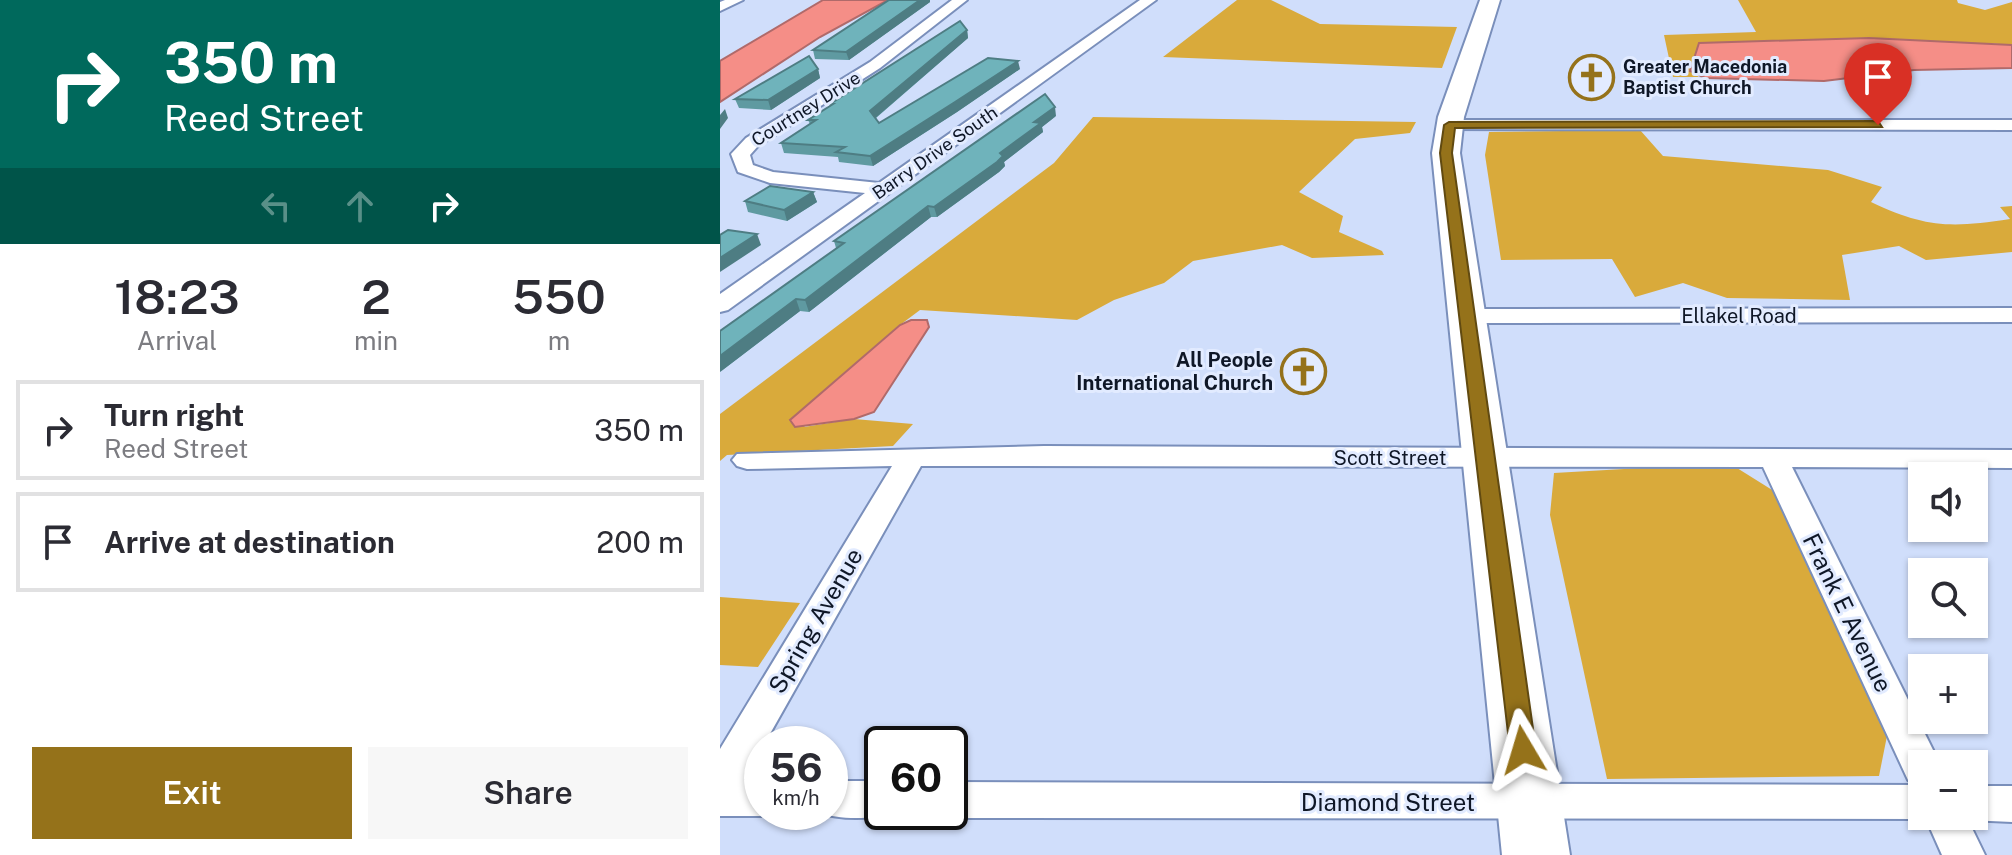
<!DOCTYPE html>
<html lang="en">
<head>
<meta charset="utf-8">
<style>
  :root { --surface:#fff; --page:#f7f7f7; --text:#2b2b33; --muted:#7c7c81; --line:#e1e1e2; --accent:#95721a }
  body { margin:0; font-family:"Public Sans",sans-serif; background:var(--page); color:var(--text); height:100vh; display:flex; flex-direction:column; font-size:30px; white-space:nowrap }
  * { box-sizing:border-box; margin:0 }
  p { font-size:26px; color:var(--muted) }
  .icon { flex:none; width:44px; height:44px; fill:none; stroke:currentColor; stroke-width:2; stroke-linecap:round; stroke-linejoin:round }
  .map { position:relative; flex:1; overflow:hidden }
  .drawer { display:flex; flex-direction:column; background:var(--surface); width:720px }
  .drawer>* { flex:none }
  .banner { background:#00695c; color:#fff; overflow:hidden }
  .controls { position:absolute; left:1188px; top:462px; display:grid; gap:16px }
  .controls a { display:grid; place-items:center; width:80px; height:80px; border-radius:0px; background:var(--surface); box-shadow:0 2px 6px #0004; font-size:40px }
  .speed { position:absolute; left:24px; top:726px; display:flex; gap:16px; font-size:40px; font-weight:700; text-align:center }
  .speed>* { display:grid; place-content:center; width:104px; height:104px; border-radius:50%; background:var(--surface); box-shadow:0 2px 6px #0004; line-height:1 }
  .speed small { font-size:20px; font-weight:400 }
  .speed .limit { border:4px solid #111; border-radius:12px; background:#fff; color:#111 }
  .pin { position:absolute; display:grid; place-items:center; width:68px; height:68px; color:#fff; margin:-82px -34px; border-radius:50% 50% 50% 0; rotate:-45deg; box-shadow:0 0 8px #0007 }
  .pin .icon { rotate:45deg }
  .me { position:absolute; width:88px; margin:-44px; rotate:353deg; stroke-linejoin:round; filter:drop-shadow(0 0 6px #0008) }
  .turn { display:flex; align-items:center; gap:28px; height:168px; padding:0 32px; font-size:36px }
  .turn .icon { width:104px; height:104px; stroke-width:2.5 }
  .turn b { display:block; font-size:56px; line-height:68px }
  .lanes { display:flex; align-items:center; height:76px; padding:0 32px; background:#0003; justify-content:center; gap:40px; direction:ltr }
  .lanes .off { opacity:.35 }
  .eta { display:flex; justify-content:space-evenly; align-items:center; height:136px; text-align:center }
  .eta b { font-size:48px; font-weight:600; line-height:56px }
  .button { display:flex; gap:16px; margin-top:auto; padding:16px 32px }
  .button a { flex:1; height:92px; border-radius:0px; background:var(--accent); color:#fff; font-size:32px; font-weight:600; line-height:92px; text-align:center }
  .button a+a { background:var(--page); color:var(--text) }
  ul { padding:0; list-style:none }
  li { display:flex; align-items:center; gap:24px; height:100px; margin:0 16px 12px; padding:0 16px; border:4px solid var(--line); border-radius:0px }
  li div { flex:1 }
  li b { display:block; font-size:30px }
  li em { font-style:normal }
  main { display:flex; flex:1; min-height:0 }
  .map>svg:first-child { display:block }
  .green { fill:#d9aa3b }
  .water { fill:#f58e87; stroke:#b06a6a; stroke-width:2 }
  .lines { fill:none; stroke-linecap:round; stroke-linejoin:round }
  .street-casing { stroke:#7a8fbb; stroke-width:4 }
  .primary-casing { stroke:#7a8fbb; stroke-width:4 }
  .street { fill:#fff; fill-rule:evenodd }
  .primary { fill:#fff; fill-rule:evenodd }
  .wall { fill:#5f9aa1 }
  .shaded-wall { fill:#4e7d83 }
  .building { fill:#6fb3bb; stroke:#4e7d83; stroke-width:2 }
  .route { fill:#95721a; stroke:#614a11; stroke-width:2 }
  .labels { text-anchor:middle; stroke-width:6; stroke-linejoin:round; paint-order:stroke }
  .far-poi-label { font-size:18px; font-weight:bold; fill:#0f1727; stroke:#e2ebff; text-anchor:start }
  .far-street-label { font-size:18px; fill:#0f1727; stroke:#e2ebff }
  .street-label { font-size:20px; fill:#0f1727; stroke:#e2ebff }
  .poi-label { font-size:20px; font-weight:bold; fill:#0f1727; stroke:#e2ebff; text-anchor:end }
  .near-street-label { font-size:24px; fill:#0f1727; stroke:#e2ebff }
</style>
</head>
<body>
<main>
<section class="drawer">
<div class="banner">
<div class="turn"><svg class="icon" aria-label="right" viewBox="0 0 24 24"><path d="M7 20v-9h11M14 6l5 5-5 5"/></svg><div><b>350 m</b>Reed Street</div></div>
<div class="lanes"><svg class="icon off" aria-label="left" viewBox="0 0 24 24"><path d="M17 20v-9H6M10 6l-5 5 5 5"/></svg><svg class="icon off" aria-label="ahead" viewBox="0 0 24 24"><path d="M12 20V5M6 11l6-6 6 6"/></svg><svg class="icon" aria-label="right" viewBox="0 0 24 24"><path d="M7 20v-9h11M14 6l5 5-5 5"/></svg></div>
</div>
<div class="eta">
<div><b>18:23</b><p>Arrival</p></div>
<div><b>2</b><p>min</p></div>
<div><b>550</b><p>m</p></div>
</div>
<ul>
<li><svg class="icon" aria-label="right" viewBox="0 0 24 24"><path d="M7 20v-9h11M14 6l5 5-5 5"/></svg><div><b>Turn right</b><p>Reed Street</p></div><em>350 m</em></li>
<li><svg class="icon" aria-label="arrive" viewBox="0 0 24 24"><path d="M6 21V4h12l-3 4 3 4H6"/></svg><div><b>Arrive at destination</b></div><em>200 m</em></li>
</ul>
<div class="button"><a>Exit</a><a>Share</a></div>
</section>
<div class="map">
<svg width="1292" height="855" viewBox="0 0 1292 855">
  <rect width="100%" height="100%" fill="#d0defb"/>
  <path class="green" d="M517,0H551L600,24L737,27L722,68L443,57Z
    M1018,0H1237L1238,3L1265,10L1292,2V45L1266,43L970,71L979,77H953L944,35L1036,32Z
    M373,117L696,122L690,133L635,139L579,192L623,216L619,232L662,251L664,255L592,258L562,245L473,261L444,283L394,300L357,320L200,310L180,325L84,427L134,419L193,424L173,446L7,455L0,461V414L334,163Z
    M920,130L943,156L1108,170L1162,187L1151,202C1206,228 1231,228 1290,219L1280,207L1292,206V252L1206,260L1179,246L1122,255L1130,300L1007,298L963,283L915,297L892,259L781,260L765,155L769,132Z
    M1009,463L1057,493L1167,736L1159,776L887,779L830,515L834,473Z
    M0,597L80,603L38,667L0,665Z"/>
  <path class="water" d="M103,0H168L100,37L0,102V61Z
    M1149,38L1292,45V68L1194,70L1104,81L985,78L970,71L979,43Z
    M191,320H207L209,327L154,412L134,419L75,427L70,420L180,325Z"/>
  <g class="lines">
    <defs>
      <path id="street" d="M5,0H23L0,11V2Z
        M232,0H247L160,68L38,146L30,155L33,165L53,172L159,183L420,0H436L8,310L0,312V294L145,193L50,183L18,172L11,154L26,138L150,62Z
        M729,120H1292V130L723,129L720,125Z
        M1292,308V322L747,323L735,316L747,309Z
        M324,446L1292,450V468L1072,467L1220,764H1202V785L1188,780L1043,467L201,466L24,780H42V812H52L42,816H0V749L172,466L27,469L17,466L12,460L17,454Z
        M110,781H162V812H175C152,820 120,820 97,812H110Z
        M230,782L1202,785V816H1254V786H1292V822L1248,820L1265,855H1222L1206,819L230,818L215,812H230Z"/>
      <path id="primary" d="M760,0H780L744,117L740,153L850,855H782L712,153L718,117Z"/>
    </defs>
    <use href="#street" class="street-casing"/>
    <use href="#primary" class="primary-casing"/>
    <use href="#street" class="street"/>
    <use href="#primary" class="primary"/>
  </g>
  <path class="wall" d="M169,0H210V2L129,60L95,59L93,50Z
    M247,30L248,38L156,118L159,123L300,69L237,112L153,166L119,162L118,157L64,153L61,143L90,124L88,120L110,106V104Z
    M98,69L100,78L51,110L19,108L15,99Z
    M336,116L322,127L323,132L284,162L285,166L279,172L217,217H211L89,312L80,311L0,372L116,248L114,241Z
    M93,192L97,202L67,221L28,212L25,201Z"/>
  <path class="shaded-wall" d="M200,0H210V2L129,60L126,52Z
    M247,30L248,38L153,120L150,111Z
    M298,61L300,69L237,112L153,166L150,156Z
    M98,69L100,78L51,110L48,100Z
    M335,107L336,116L322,127L323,132L284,162L285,166L279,172L217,217L214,207L280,153L314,122Z
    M5,109L8,118L0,129V115Z
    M93,192L97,202L67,221L64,210Z
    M208,206L211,217L89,312L85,300Z
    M37,234L41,245L0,272V258Z
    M76,299L80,311L0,372V356Z"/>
  <path class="building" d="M169,0H200L126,52L93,50Z
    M240,21L247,30L150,111L159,123L268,58L298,61L235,102L150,156L116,152L125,147L61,143L96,120H88L113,104H110Z
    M89,56L98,69L48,100L15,99Z
    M325,94L335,107L314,122L321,123L280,153L283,156L277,162L214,207L208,206L85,300L76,299L0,356V331L124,243L114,241Z
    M50,186L93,192L64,210L25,201Z
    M8,230L37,234L0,258V235Z"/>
  <path class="route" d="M1158,121L1162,127L735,128L732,153L816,750L812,757L803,760L794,757L790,750L720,153L724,125L729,122Z"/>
  <defs>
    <symbol id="church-ring" viewBox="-11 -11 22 22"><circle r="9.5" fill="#e2ebff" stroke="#95721a" stroke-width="1.5"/><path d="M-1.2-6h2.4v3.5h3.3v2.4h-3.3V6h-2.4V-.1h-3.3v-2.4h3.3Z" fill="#95721a"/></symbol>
  </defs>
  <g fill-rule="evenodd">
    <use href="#church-ring" x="846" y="52" width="51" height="51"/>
    <use href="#church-ring" x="558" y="346" width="51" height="51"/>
  </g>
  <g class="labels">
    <g class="far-poi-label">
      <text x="903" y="73">Greater Macedonia<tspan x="903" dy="21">Baptist Church</tspan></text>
    </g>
    <g class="far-street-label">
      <text transform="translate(86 109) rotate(-32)" y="6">Courtney Drive</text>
      <text transform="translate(215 153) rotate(-35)" y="6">Barry Drive South</text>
    </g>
    <g class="street-label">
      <text x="1019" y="323">Ellakel Road</text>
      <text x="670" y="465">Scott Street</text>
    </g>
    <g class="poi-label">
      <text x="553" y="367">All People<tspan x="553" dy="23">International Church</tspan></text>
    </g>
    <g class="near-street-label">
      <text transform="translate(1127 613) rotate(64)" y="8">Frank E Avenue</text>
      <text transform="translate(96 621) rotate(-60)" y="8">Spring Avenue</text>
      <text x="668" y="811">Diamond Street</text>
    </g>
  </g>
</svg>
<div class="controls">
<a><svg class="icon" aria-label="sound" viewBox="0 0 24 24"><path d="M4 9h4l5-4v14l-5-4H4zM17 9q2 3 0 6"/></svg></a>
<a><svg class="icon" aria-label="search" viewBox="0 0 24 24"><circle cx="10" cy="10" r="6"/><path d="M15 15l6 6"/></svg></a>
<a>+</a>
<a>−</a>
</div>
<div class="speed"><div>56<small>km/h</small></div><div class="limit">60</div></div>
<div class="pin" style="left:1158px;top:125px;background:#d93025"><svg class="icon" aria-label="arrive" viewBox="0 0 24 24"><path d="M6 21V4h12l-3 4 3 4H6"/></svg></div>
<svg class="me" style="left:803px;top:750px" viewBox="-20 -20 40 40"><path d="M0-17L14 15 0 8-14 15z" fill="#95721a" stroke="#fff" stroke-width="4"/></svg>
</div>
</main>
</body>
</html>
